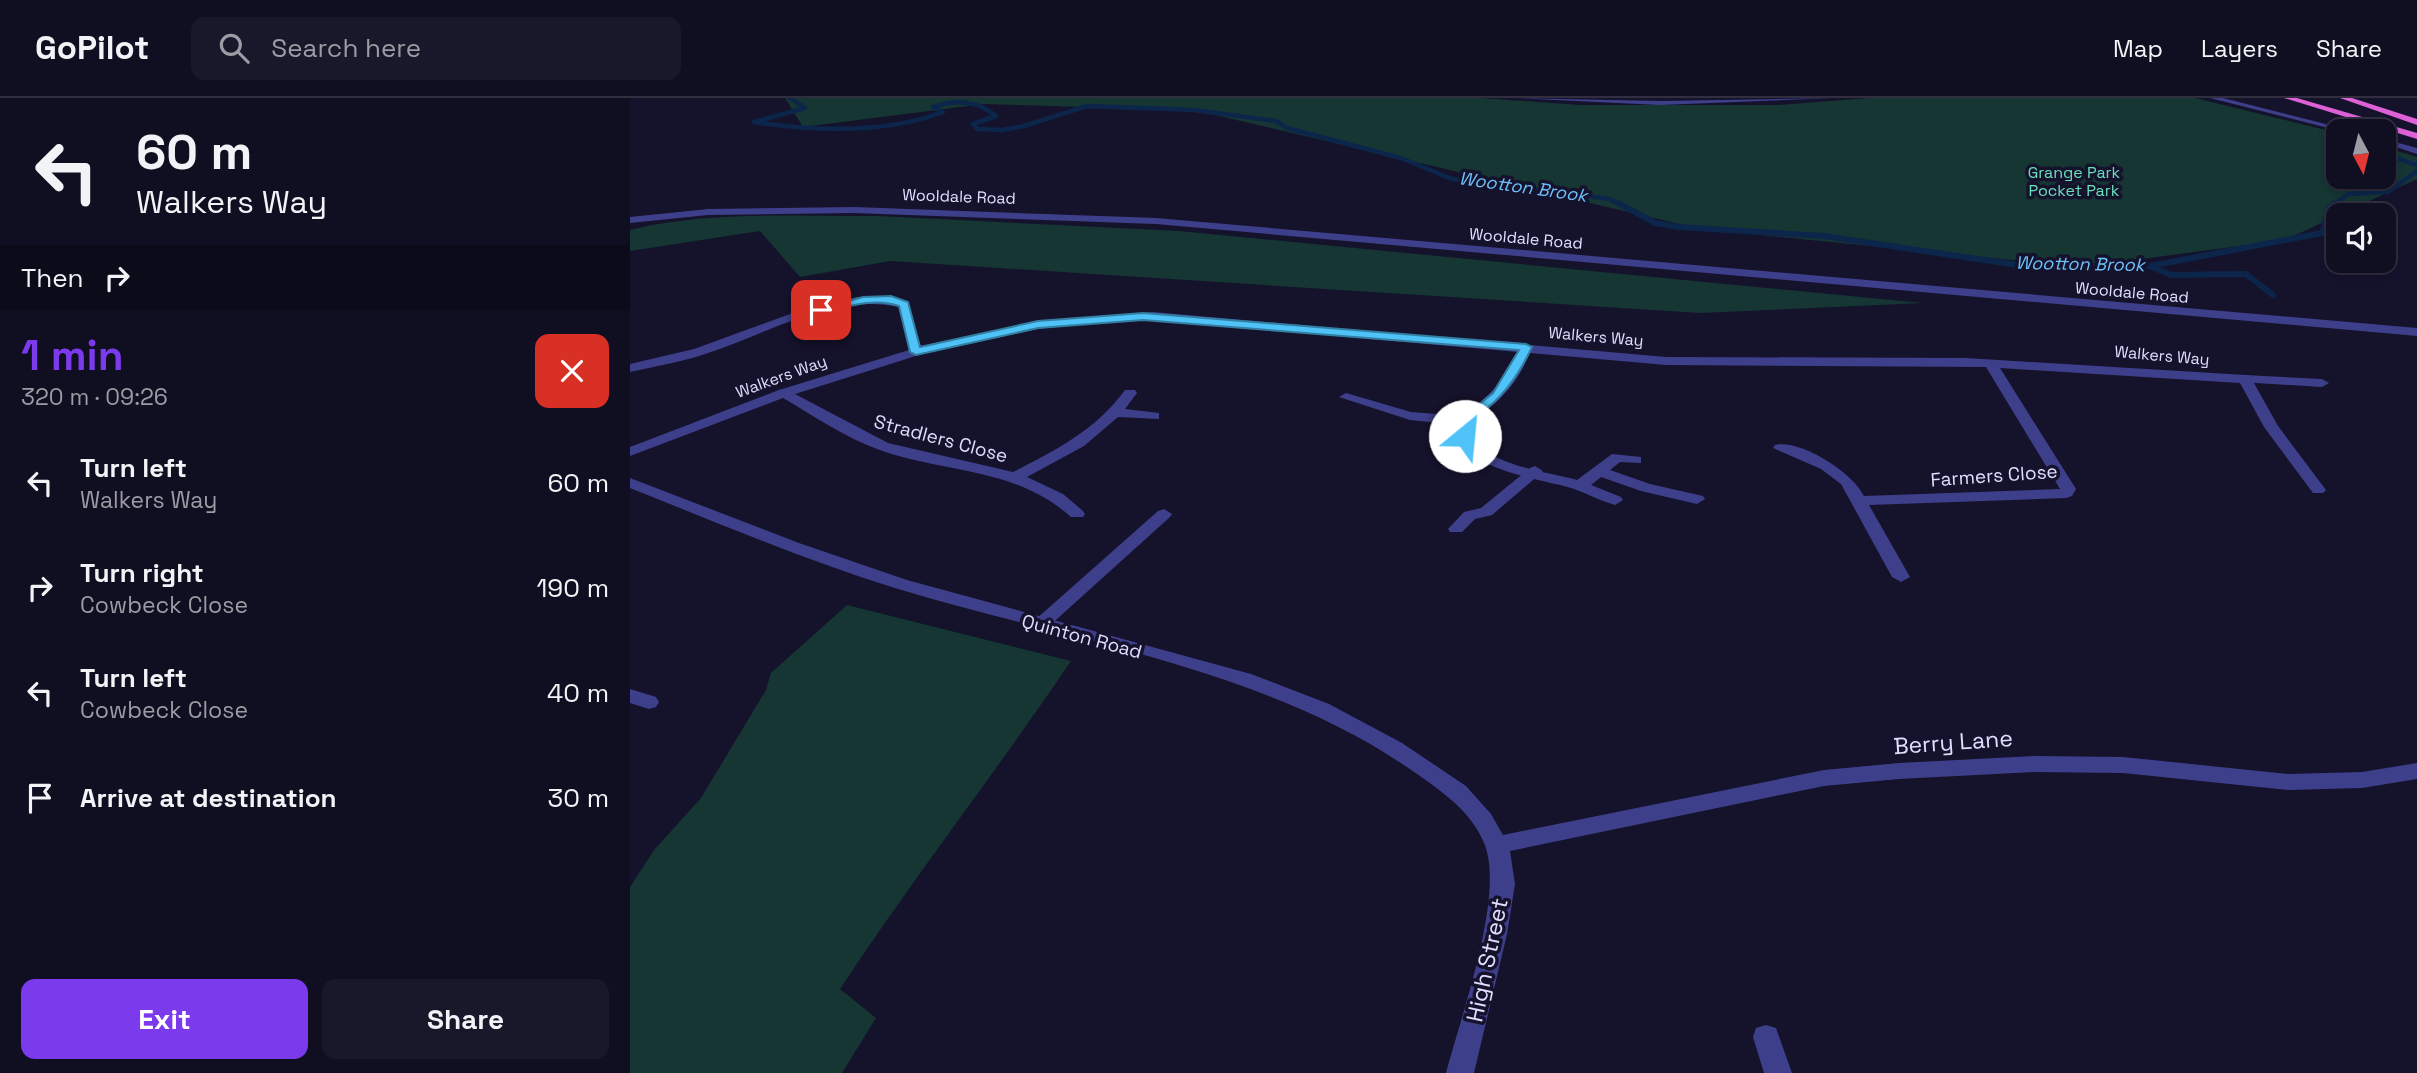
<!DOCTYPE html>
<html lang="en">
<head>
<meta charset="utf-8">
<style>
  :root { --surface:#100e21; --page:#19172a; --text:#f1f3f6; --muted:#9c9ca5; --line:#302e3f; --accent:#7c3aed }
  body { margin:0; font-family:"Space Grotesk",sans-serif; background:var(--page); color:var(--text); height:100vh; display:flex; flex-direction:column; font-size:26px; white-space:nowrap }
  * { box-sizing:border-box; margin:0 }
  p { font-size:23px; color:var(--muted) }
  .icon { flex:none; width:38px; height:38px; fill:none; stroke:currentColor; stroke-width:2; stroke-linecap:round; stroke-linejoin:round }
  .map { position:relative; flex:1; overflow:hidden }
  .drawer { display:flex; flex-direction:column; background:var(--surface); width:630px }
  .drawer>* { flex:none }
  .guide { background:#100e21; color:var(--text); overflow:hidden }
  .needle { width:46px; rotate:173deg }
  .controls { position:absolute; left:1696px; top:21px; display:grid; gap:14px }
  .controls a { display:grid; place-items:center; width:70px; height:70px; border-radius:14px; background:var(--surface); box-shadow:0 4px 10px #0003,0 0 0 2px var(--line); font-size:35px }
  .pin { position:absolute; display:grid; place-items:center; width:60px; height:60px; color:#fff; margin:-30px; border-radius:14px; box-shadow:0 4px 10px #0006 }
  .me { position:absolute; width:77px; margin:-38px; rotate:28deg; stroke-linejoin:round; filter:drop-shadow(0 0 5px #0008) }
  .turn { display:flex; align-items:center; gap:24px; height:147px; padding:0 21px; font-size:32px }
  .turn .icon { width:91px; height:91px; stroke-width:2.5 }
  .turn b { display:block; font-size:49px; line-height:60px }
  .then { display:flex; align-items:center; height:66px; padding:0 21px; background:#0003; gap:14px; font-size:26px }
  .round { display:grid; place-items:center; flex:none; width:74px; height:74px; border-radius:14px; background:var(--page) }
  .head { display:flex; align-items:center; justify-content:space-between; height:119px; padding:0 21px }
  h1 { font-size:42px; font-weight:600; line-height:52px; color:var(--accent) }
  .cta { display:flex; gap:14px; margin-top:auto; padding:14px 21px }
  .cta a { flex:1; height:80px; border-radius:14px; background:var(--accent); color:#fff; font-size:28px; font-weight:600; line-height:80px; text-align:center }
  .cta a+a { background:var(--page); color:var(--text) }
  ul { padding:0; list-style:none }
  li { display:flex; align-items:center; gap:21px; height:105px; padding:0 21px }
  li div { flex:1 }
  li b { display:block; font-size:26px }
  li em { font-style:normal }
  header { display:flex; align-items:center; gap:42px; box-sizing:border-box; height:98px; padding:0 35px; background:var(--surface); border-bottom:2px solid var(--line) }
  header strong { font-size:33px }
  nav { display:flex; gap:38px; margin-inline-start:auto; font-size:24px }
  .search { width:490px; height:63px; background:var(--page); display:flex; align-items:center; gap:18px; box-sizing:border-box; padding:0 24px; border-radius:14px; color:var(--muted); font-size:26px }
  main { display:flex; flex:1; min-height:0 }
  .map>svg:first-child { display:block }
  .green { fill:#153633 }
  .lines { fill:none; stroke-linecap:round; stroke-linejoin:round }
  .stream-far1 { stroke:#0c264b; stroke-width:4.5 }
  .stream { stroke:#0c264b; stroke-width:6 }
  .service { fill:#3e3f8a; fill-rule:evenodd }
  .minor { fill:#3e3f8a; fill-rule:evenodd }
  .tertiary { fill:#3e3f8a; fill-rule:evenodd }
  .trunk { fill:#dc61d6; fill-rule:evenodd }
  .route { fill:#4fc3f7; stroke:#337fa1; stroke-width:2 }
  .labels { text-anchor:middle; stroke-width:7; stroke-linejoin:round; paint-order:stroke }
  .far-park-label { font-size:16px; fill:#69dfbc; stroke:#15122c }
  .far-street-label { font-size:16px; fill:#e0ddfe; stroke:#15122c }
  .far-water-label { font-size:18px; font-style:italic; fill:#6dc1fc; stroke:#15122c }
  .street-label { font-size:19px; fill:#e0ddfe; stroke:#15122c }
  .near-street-label { font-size:23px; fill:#e0ddfe; stroke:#15122c }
</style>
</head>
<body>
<header>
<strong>GoPilot</strong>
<div class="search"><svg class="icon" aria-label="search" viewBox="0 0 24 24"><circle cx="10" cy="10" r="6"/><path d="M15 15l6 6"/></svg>Search here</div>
<nav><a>Map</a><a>Layers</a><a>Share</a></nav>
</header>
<main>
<section class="drawer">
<div class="guide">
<div class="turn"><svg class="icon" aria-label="left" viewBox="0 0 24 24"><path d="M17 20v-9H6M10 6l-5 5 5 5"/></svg><div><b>60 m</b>Walkers Way</div></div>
<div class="then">Then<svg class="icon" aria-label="right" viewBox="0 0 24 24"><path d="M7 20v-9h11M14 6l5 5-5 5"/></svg></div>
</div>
<div class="head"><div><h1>1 min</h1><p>320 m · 09:26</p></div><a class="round" style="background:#d93025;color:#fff"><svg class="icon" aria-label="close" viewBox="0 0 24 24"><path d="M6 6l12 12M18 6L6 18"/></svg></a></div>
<ul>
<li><svg class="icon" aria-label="left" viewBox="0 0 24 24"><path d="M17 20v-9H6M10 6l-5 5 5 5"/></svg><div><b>Turn left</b><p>Walkers Way</p></div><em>60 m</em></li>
<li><svg class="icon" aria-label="right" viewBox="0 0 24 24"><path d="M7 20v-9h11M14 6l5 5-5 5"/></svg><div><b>Turn right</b><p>Cowbeck Close</p></div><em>190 m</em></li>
<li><svg class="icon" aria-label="left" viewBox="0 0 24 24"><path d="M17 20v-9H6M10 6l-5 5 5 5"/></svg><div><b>Turn left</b><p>Cowbeck Close</p></div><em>40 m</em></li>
<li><svg class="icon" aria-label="arrive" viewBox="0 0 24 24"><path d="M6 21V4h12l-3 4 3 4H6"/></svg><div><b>Arrive at destination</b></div><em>30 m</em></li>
</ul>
<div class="cta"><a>Exit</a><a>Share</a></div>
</section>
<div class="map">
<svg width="1787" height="975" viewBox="0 0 1787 975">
  <rect width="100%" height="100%" fill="#15122c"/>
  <path class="green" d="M155,0H851L951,7H1147L1239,0H1565L1708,35V79H1754V49L1787,59V81L1655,142L1451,169L1071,131L564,12L354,6L173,29Z
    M248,118L549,133L1293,205L1070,215L260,163L170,179L130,133L0,153V132C79,112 167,119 248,118Z
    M217,507L441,563C366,674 284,779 210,891L246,920L212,975H0V789L24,752L71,700L136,592L141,575Z"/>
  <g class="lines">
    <path class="stream-far1" d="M160,0L175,10L124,24C184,33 255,36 313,14L303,9C326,1 347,2 366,18L343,26L347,31L372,32L394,28L457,8L564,12L646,23L657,30L771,60L822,81L980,101L993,108
      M1754,56L1787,67
      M1702,108L1718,96L1758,94L1787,73"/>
    <path class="stream" d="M990,106L1025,125L1049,129L1194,138L1401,169L1520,168L1692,135L1699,110L1704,106
      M1522,169L1541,177L1616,176L1643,197"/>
    <path class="service" d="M1615,277L1692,281L1699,285L1692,289L1610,284V278Z
      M905,368L913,373L910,376L862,417L845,421L832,434H820L818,431L834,414L851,410L900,370Z
      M534,411L542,416L540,419L417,530H405L402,526L405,522L528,413Z"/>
    <path class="minor" d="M227,199H252L278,205L291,249L408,223L523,214L1036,259L1336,260L1615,277L1620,278L1648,328L1696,392L1693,395H1683L1634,329L1610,285L1370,270L1446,391L1442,398L1436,400L1239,407L1280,479L1271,484L1262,479L1211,386L1191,371L1143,350L1145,347C1171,341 1223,375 1234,398L1430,391L1356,269L1036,267L900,255C886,287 872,301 844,322C844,329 842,338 846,344C863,367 920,375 947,382L982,356L1011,359V365L990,364L980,372L1020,386L1073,398L1075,401L1067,406L1011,393L971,379L961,387L991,399L993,402L985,407C971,403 958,396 944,391C911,380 826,373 830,327L780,322L709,299L716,295L781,314L832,318C860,297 873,286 888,254L523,222L462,225L408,231L289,257L165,296L258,345L383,374C426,352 466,332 495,292H505L507,295L495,311L529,315V321L488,319L454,348L397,379L433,396L453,413L455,416L453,419H441C383,368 316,376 247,351C214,339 184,318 153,300L0,358V349L149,292L279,252L269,209C204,195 143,233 84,253C56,263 28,268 0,274V266L64,251L171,212Z
      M0,380L169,445L277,482L621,576L699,606L772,645L836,688L861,716L873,737L1194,672L1269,665L1405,658L1493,659L1659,676L1732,674L1787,665V681L1732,690L1659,692L1493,675L1405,674L1269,681L1194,688L880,753L885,786L877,836L844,975H816C830,921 876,795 854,745C842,715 815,696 790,678C637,569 441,544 265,490C175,462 88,425 0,390Z
      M0,591L26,599L29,604L26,609L19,611L0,605Z
      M1136,927L1146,930L1162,975H1134L1123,939L1126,930Z"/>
    <path class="tertiary" d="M886,0L1030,3L1204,0L1030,7Z
      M1580,0H1593L1723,33H1710Z
      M1754,41L1787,50V56L1754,45Z
      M224,109L526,120L1787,230V238L526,126L224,115L78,117L0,125V119L78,111Z"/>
    <path class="trunk" d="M1654,0H1667L1787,35V41Z
      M1710,0H1722L1787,21V27Z"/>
  </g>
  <path class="route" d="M233,199L261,198L278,204L290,249L408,223L513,215L896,246L902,249C887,281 871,301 843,322L842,338L835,342L829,338L831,321L863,295L889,252L513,222L408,230L286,257L280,254L269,208C244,199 217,209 191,215L186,212Z"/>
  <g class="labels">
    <g class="far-park-label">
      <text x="1444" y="80">Grange Park<tspan x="1444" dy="18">Pocket Park</tspan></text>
    </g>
    <g class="far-street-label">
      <text transform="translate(329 98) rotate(2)" y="6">Wooldale Road</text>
      <text transform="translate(896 140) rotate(5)" y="6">Wooldale Road</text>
      <text transform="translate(1502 194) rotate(5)" y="6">Wooldale Road</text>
      <text transform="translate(966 238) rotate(5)" y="6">Walkers Way</text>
      <text transform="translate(1532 257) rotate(5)" y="6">Walkers Way</text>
      <text transform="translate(151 278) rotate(-20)" y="6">Walkers Way</text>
    </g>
    <g class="far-water-label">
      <text transform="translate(893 89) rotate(8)" y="6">Wootton Brook</text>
      <text transform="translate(1450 166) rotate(1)" y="6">Wootton Brook</text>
    </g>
    <g class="street-label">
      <text transform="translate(311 340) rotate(15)" y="7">Stradlers Close</text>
      <text transform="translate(1364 377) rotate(-4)" y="7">Farmers Close</text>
      <text transform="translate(452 538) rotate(15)" y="7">Quinton Road</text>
    </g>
    <g class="near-street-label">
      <text transform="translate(1323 644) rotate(-4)" y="8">Berry Lane</text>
      <text transform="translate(857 862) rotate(-78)" y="8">High Street</text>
    </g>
  </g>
</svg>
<div class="controls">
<a><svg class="needle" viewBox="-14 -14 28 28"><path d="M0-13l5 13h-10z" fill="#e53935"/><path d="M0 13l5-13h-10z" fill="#9c9ca5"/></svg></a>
<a><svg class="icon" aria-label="sound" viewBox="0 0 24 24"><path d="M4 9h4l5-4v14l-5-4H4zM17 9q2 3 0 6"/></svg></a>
</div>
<div class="pin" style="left:191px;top:212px;background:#d93025"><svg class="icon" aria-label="arrive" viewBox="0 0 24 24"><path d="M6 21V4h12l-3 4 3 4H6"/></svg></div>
<svg class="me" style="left:835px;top:338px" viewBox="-20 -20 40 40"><circle r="19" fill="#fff"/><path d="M0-13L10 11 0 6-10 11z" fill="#4fc3f7"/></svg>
</div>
</main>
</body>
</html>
